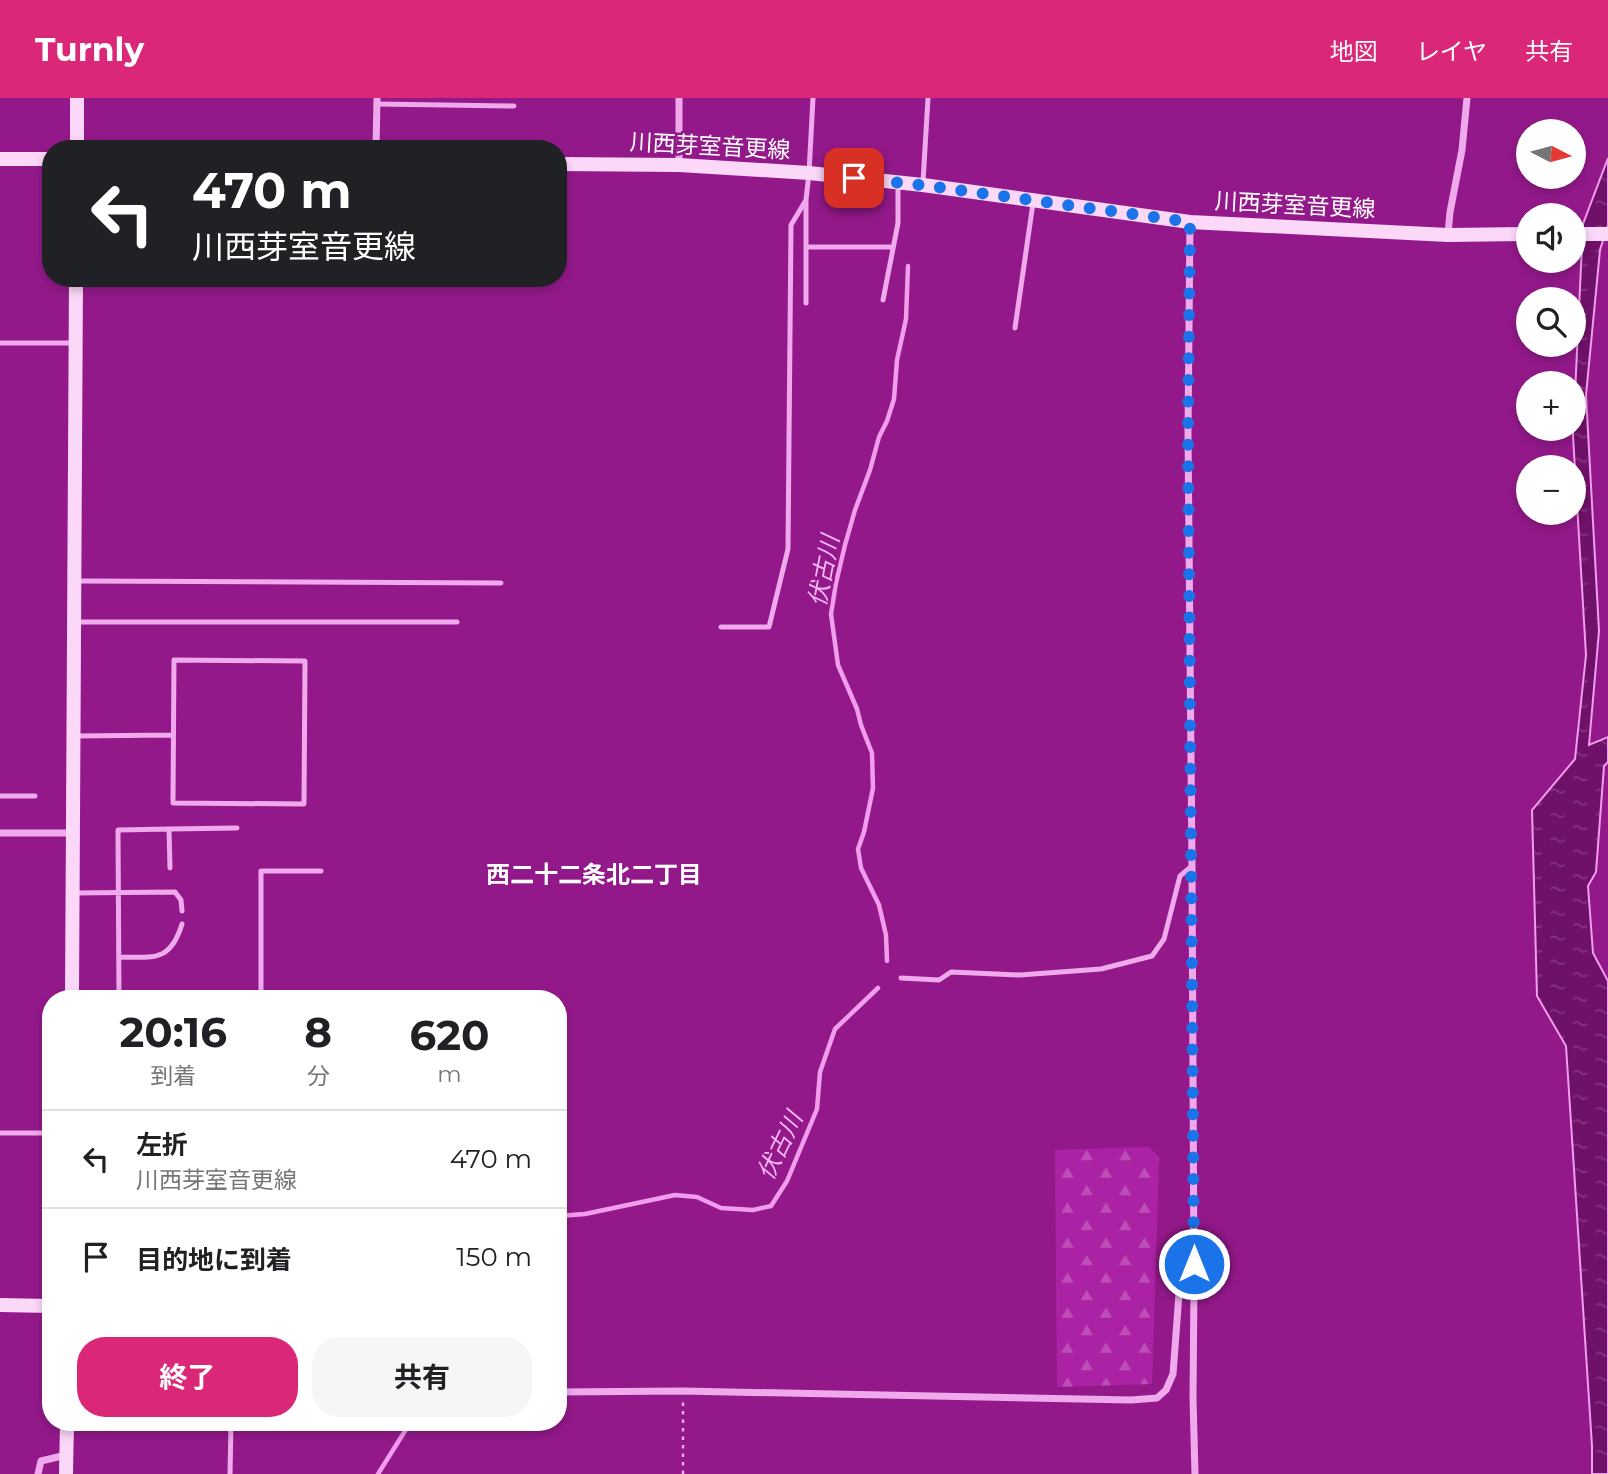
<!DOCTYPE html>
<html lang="ja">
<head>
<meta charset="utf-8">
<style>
  :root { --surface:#fff; --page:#f6f6f6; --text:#202124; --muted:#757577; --line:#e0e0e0; --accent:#db2777 }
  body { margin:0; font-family:Montserrat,"Noto Sans JP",sans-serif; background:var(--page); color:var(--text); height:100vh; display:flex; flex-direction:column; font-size:26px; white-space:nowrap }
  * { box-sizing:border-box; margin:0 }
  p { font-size:23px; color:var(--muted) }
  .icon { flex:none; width:38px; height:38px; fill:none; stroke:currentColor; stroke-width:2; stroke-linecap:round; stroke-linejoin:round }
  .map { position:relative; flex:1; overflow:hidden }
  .side { position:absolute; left:42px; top:892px; width:525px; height:441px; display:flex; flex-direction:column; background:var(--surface); border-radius:28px; box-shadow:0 4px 10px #0003 }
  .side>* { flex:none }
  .hud { position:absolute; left:42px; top:42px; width:525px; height:147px; border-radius:28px; box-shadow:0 4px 10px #0003; background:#202124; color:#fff; overflow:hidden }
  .needle { width:46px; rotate:96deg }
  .fabs { position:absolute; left:1516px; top:21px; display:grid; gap:14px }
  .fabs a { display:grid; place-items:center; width:70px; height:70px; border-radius:50%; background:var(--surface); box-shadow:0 4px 10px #0003; font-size:35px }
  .pin { position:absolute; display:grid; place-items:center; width:60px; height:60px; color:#fff; margin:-30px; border-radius:14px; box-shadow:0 4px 10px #0006 }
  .me { position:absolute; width:77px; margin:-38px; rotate:0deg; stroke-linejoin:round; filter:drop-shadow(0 0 5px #0008) }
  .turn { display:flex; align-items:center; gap:24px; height:147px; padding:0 35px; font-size:32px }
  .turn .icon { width:91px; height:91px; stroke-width:2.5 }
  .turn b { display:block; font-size:49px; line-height:60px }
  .eta { display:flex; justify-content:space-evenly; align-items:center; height:119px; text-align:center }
  .eta b { font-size:42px; font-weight:700; line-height:49px }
  .cta { display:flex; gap:14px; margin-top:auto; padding:14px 35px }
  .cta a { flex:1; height:80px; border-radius:28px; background:var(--accent); color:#fff; font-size:28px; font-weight:700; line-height:80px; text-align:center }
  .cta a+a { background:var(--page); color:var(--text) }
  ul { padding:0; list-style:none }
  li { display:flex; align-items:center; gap:21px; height:98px; padding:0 35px; border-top:2px solid var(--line) }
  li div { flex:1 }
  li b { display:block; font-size:26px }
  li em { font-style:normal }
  header { display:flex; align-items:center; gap:42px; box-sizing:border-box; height:98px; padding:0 35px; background:var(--accent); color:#fff }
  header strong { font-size:33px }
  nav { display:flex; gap:38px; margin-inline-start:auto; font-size:24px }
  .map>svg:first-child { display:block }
  .forest { fill:url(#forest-firs) }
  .water { fill:url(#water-ripples); stroke:#f29cee; stroke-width:2 }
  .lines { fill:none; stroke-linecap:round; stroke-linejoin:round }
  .stream { stroke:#f29cee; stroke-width:4.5 }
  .path { stroke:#f0a9ec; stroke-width:2.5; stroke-dasharray:3.5 5; stroke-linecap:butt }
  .lane { stroke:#f0a9ec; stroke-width:5 }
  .street { stroke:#f0a9ec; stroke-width:7 }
  .secondary { stroke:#fbd7f8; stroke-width:14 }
  .route { stroke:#1a73e8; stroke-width:12; stroke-dasharray:0 21.6 }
  .labels { text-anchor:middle; stroke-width:5; stroke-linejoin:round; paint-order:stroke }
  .street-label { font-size:23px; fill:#fff; stroke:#93198a }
  .water-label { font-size:24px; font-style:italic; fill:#f6b6f3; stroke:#93198a }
  .neighbourhood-label { font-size:24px; font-weight:bold; fill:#fff; stroke:#93198a }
</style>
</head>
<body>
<header>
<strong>Turnly</strong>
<nav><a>地図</a><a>レイヤ</a><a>共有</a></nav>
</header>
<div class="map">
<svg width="1608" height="1376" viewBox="0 0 1608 1376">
  <defs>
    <pattern id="forest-firs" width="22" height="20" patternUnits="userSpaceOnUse" patternTransform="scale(1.75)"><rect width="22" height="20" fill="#ac22a5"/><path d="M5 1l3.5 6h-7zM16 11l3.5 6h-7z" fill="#bd4eb7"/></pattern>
    <pattern id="water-ripples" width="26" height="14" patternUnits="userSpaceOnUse" patternTransform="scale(1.75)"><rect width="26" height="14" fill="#701169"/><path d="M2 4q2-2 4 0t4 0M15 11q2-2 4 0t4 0" fill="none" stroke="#853580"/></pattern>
  </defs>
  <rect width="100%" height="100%" fill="#93198a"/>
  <path class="forest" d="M1149,1049L1159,1059L1152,1286L1057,1289L1055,1052Z"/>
  <path class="water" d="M1608,60V127L1600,152L1586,297L1599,533L1589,647L1608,639V664L1604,668L1596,774L1588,788L1593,855L1608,883V1376H1592V1348L1566,948L1537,898L1532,712L1575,661L1586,557L1573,338L1583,126Z"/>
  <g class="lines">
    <path class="stream" d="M887,863L886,837L879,807L861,770L858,751L864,734L873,690L872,655L861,627L857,611L838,567L831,516L836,485L845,447L855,412L870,372L879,339L887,323L894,301L897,262L906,221L908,168
      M558,1118L585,1116L675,1097L697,1099L721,1110L753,1112L771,1108L787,1083L817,1011L820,974L835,931L878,890
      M378,1376L410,1325"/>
    <path class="path" d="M683,1376V1304"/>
    <path class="lane" d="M377,6L514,8
      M923,84L928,0
      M806,149H893
      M883,202L898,125V87
      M806,205V102L809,75L813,0
      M1015,230L1033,105
      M0,245H74
      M77,483L501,485
      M75,524H457
      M721,529H769L788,451L791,127L806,102
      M174,562L305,563L304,706L173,705Z
      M75,638L173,637
      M0,698H35
      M169,731L237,730
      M73,795L175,794L181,802L182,813
      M119,859C153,859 170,865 182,826
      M901,880L939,882L951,874L1020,877L1101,871L1152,858L1164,841L1180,778L1192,768
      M119,901L118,732L169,731L170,770
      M261,901V773H321
      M0,1035H51
      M230,1376L231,1325"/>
    <path class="street" d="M679,0V67
      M376,51L377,0
      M1190,124L1188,335L1192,768L1194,1186L1193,1300L1195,1376
      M1448,136L1450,114L1462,52L1467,0
      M0,735H73
      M558,1294L683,1293L1131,1302L1157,1300L1166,1292L1173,1276L1179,1196L1194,1186
      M38,1376L41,1363L66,1357"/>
    <path class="secondary" d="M77,51V0
      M0,61H51
      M558,66L679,67L809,75L923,87L1190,124L1448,137L1528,136
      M1573,136H1608
      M72,901L76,180
      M0,1207L51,1208
      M66,1376L67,1325"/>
  </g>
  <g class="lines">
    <path class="route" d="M854,80L922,87L1190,124L1188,334L1194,1166"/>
  </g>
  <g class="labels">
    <g class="street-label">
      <text transform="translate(710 48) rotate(3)" y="8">川西芽室音更線</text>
      <text transform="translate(1295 107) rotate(3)" y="8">川西芽室音更線</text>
    </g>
    <g class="water-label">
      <text transform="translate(824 473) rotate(-79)" y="8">伏古川</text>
      <text transform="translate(780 1048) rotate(-64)" y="8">伏古川</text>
    </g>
    <g class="neighbourhood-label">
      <text x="594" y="785">西二十二条北二丁目</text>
    </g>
  </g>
</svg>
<div class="fabs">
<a><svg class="needle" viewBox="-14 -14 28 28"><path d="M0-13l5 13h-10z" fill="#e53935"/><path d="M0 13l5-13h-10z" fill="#757577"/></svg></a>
<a><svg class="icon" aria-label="sound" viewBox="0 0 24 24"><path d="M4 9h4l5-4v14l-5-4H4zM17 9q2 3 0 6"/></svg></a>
<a><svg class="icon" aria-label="search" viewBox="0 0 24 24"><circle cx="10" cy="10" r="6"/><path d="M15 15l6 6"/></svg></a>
<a>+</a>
<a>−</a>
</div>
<div class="pin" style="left:854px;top:80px;background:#d93025"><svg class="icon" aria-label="arrive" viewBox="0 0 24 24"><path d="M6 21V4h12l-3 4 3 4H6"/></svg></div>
<svg class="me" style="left:1194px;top:1166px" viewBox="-20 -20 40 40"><circle r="17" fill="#1a73e8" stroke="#fff" stroke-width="3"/><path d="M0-11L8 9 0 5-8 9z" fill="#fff"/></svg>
<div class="hud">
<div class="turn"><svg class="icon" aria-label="left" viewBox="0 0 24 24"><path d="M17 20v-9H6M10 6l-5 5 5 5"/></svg><div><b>470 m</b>川西芽室音更線</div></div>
</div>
<section class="side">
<div class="eta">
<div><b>20:16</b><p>到着</p></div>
<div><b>8</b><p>分</p></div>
<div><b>620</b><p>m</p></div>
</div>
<ul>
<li><svg class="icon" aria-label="left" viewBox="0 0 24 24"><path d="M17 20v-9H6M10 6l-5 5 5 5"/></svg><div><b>左折</b><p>川西芽室音更線</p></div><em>470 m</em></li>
<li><svg class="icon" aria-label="arrive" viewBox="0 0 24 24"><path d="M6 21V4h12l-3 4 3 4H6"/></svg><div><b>目的地に到着</b></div><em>150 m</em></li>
</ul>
<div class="cta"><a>終了</a><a>共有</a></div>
</section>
</div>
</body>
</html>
